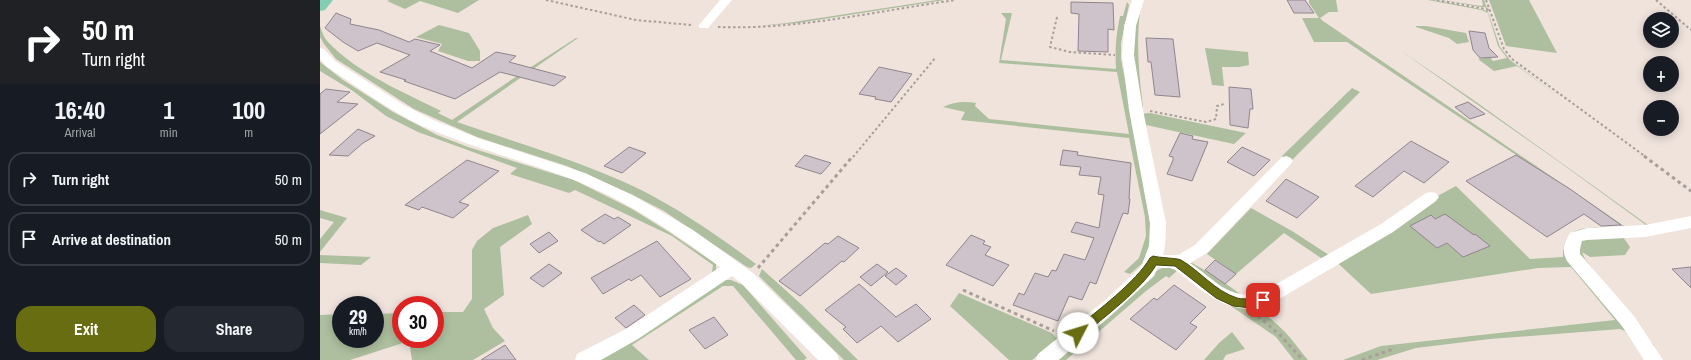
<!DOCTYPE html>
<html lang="en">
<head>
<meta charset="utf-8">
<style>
  :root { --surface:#171b24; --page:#242831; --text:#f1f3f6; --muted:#9ea1a6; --line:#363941; --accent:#686d11 }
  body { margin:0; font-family:"Archivo Narrow",sans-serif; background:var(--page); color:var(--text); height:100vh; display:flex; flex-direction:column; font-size:15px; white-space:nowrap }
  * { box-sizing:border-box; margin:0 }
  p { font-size:13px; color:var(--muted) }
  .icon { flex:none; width:22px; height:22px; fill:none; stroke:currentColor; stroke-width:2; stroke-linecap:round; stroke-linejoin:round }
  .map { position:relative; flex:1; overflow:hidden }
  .drawer { display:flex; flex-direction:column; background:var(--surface); width:320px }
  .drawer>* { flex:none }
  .hud { background:#202124; color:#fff; overflow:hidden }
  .fabs { position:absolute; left:1323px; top:12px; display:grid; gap:8px }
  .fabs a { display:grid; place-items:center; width:36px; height:36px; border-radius:50%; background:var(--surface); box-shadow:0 2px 10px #0003; font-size:20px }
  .speed { position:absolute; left:12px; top:296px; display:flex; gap:8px; font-size:20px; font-weight:700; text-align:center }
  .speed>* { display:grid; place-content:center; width:52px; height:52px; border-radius:50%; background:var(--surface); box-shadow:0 2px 10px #0003; line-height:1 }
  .speed small { font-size:10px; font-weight:400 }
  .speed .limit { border:6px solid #d22; background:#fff; color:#111 }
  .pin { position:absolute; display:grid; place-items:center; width:34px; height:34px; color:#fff; margin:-17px; border-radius:8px; box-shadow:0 2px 6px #0006 }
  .me { position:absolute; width:44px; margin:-22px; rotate:50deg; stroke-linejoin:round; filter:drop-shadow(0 0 3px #0008) }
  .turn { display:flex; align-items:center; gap:14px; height:84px; padding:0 16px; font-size:18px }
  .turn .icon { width:52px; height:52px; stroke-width:2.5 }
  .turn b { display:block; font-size:28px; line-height:34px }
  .eta { display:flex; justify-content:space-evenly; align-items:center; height:68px; text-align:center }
  .eta b { font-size:24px; font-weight:800; line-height:28px }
  .cta { display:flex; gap:8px; margin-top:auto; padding:8px 16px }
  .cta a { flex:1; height:46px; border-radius:16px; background:var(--accent); color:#fff; font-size:16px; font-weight:800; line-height:46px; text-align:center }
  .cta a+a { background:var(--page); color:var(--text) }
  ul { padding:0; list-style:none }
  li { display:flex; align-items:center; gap:12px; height:54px; margin:0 8px 6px; padding:0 8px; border:2px solid var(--line); border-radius:16px }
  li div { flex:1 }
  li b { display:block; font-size:15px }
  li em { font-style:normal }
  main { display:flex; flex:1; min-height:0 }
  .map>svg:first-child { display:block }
  .green { fill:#adbf9e }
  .building { fill:#cec3cb; stroke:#90858c }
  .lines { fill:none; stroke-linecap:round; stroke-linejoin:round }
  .path-far1 { stroke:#a89f99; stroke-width:2; stroke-dasharray:2.5 2.5; stroke-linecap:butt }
  .path { stroke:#a89f99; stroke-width:3; stroke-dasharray:3.5 3.5; stroke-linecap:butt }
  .minor { fill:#fff; fill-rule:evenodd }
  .major { fill:#83ceb2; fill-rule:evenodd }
  .route { fill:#686d11; stroke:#44470b }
</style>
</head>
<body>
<main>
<section class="drawer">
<div class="hud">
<div class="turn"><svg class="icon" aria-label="right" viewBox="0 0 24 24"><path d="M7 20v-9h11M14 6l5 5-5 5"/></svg><div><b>50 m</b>Turn right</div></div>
</div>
<div class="eta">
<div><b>16:40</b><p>Arrival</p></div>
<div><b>1</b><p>min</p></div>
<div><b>100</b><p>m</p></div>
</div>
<ul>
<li><svg class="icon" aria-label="right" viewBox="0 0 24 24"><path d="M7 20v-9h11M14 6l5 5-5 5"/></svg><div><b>Turn right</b></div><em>50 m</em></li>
<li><svg class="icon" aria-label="arrive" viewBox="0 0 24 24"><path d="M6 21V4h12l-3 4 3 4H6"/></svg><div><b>Arrive at destination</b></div><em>50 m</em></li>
</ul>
<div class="cta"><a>Exit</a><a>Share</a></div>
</section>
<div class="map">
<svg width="1371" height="360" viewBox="0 0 1371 360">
  <rect width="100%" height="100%" fill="#efe3dc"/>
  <path class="green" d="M70,0H159L138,13L100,1L85,9L67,1Z
    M617,0H625L478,23L438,26L467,23Z
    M989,0H1016L1018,12H1009L1000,18L1003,21L1307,228L1326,225L1242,164L1081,51L1152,99L1328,225L1371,218V220L1324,229L1270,230L1253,234L1249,239L1246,248L1249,259L1268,277L1302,320L1329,360H1325L1305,331L1300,329L1170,339L1096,348L1057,360H1023L1061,346L1295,320L1251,267L1218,268L1051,294L1009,255L1001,258L964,233L916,274L887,254L931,208L972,231L1009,255L1136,186L1210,259L1243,257C1242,219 1278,229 1304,228L1250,189L1196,155L1027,42H994L982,18H999L989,3Z
    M1108,0H1114L1160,9L1167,11L1165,7H1160L1122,0L1161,6L1163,5L1162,0H1164L1180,47L1190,60L1238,96L1197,66L1174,71L1158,59L1170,57L1173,61L1187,58L1178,46L1168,13L1161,10Z
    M1169,0H1209L1237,53L1186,46Z
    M807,2L809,5L801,43V59L825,184L831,232L830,246L824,262L810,274L804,272L819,258L826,236L825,217L809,138L641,120L645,112L623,107C634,102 643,101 656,103L655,106L669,119L809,134L797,72L679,63L686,19L681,13H692L681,60L796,69C795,48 796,36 800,16H803Z
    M820,12C816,43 819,76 823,107H819L814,66V30Z
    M119,25L149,33L160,51V61H148L118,51L122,44L96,37Z
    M0,26C2,32 4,38 8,42C36,72 85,93 121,111L118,113L132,120L194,78L256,38H258L137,122C197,143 258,160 315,187C358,208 397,235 436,264L431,268L427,267L344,211L311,194L247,166L157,137L94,109L16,59L4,44L0,37Z
    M1096,26H1106L1146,33L1149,42L1137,44L1129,38L1096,27Z
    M885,48L928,52L929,65L919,67H902L904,86L892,85Z
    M0,62L23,80L73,112L117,135L148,147L254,180L312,209L349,232L396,264V272L392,273L393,265L352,236L255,190L249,193L190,174L197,168L98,132L66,116L33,91L0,71Z
    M1032,88L1040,92L971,161L962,156Z
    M830,113L926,133L914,144L826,125L846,226L820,114Z
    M0,210L27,218L0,252V239L14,222L0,218Z
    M208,215L212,224L180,247L184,295L164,309L173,328L185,341L153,360H92L89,341L30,360H0V315L21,314V339H55V314L81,313V339H115V312H143L152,299V250L157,241L173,228Z
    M1303,237L1310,247L1305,255L1270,257L1262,252L1265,259L1334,346H1332L1259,259L1256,244L1261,238Z
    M0,255L51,257L41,265L0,263Z
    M872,263C902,279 940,307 964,331C973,340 980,351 988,360H974L956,337L895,295L859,269L849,278L846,276L826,291L746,360H739L788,318L835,272C848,263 849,271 860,268C864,268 868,264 872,263Z
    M442,269L482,305L538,360H524L442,279L439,276Z
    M404,280H411L423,285L487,358L484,360H476L413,286H403L312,345L329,360H273Z
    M639,293L732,333L737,339L712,360H689L630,306Z
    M912,332L925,349L906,355L903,360H884L899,343Z"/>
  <path class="building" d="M967,0H985L994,13H974Z
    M751,2L793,3L794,30L788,29V52L758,51L759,14L751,13Z
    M16,13L31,19L30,24L59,30L89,42L95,39L120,45L110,51L152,68L176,52L196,56L189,62L246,77L234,86L180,72L135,99L84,81L86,80L60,72L90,55L57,43L38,51L23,42L5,28Z
    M1149,31L1165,33L1169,48L1178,57L1160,58L1153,50Z
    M826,38L853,39L860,97L835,95L831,62H828Z
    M559,67L592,74L571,102L555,99L556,97L539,94Z
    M909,87L931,89L933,109H930L928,128L910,125Z
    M6,89L30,92L17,102L38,104L0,134V94Z
    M1148,102L1165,114L1150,119L1135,107Z
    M38,129L55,136L43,143L28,156L9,155Z
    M860,133L873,136L872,139L888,142L872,181L847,174L853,160V157L849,156Z
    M1091,141L1129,162L1104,183L1084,171L1053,197L1035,186Z
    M309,147L326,153L302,173L284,166Z
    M922,147L950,160L934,176L907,162Z
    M743,150L758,152L757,155L811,163L809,199H810L808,214L803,213L776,284L770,282L762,300L749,296L738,321L693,305L699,293L704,295L715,273L728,277L732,270L736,271L744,254L765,260L774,238L751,232L756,222L779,228L784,195L778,194L781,177L759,175L761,167L740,165Z
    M485,155L511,163L501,174L475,166Z
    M1196,155L1250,189L1301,225L1281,226L1264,214L1227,237L1146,181Z
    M147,160L179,171L139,202L149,205L133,218L102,207L99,210L85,205Z
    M966,179L999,197L977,218L946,201Z
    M285,214L294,219L298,217L311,225L284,244L280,241L279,242L261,230Z
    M1125,214L1154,235L1155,234L1170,246L1143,257L1127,243L1117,248L1090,226L1111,215L1115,219Z
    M229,232L238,241L219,253L210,244Z
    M651,235L665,241L663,244L671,247L665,255L689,265L673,286L626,265Z
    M518,236L539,248L524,262L522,261L480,296L459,281L505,243L508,244Z
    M337,241L371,279L340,297L321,275L311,281L309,279L283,294L271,278Z
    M895,260L916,274L905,284L885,270Z
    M229,264L242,273L223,287L210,278Z
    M557,264L568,272L551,286L540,277Z
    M1371,267V288L1352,269Z
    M576,268L587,276L576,285L565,276Z
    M539,284L576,317L596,304L611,319L578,342L561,326L537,343L523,329L526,327L505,310Z
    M854,285L886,307L870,323L877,327L856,350L810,319L834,298L837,300Z
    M314,305L325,315L306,328L295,318Z
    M394,317L408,335L385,349L369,330Z
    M185,345L196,360H161Z"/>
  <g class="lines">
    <path class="path-far1" d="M226,0L316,20L371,25
      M1117,0L1170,10
      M1166,0L1184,49L1192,59L1326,157
      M1336,0L1371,30
      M737,17L730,47L750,52L795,55
      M398,27C479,30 556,11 636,0
      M830,111L886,122L896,119L897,106L904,104
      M533,157L616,57"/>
    <path class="path" d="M1324,156L1371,191
      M438,268L533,156
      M643,290L734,331
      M938,316L961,336L983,360
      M1042,360L1073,349"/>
    <path class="minor" d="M400,0H412L388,28H380L378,26L380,24Z
      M812,0H824L816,26L814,55L823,110L846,223L845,246L843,255H858L875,245L961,158L966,156L971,158L973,161L971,164L887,253L870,263C895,279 906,299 939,294L1061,224L1106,193L1111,192L1116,193L1119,197L1116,201L1073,232L949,305C915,316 894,300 868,280C863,276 856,269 850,268C846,268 842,268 838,267L834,276L796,311L738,360H716L718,354L784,301L821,267L829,246L830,223L809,110L802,55L804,26Z
      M0,48L4,49L15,61L84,105L111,119L158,138L265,173L314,196L373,230L433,273L517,354L519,360H498L421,283L412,276L318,339L281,360H255L257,354L306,329L400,267C355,233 306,200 254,180C203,161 151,147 102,126C68,110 38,87 7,67L0,59Z
      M1371,216V228L1325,237L1267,240L1262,241L1260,249V254L1314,316L1343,360H1324L1302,326L1247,261C1241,250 1244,243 1250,233L1267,228L1325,225Z"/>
    <path class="major" d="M0,0H13L5,10L0,11Z"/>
  </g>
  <path class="route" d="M833,256C840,258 857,258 861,260C880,271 895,291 917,298C927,301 938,295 947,298L948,300L947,303L931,308L913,306L896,298L855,266L836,265C823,288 783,318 762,336L758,337L754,336L752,333L754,330C777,311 816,282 830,258Z"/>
</svg>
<div class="fabs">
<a><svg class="icon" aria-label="layers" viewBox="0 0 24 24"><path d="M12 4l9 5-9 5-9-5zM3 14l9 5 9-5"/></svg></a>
<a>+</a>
<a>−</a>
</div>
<div class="speed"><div>29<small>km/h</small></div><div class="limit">30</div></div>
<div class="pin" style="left:943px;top:300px;background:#d93025"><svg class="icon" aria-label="arrive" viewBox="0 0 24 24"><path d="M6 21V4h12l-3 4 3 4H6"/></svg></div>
<svg class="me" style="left:758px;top:333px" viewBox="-20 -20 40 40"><circle r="19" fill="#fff"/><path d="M0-13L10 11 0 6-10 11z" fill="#686d11"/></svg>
</div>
</main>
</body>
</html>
